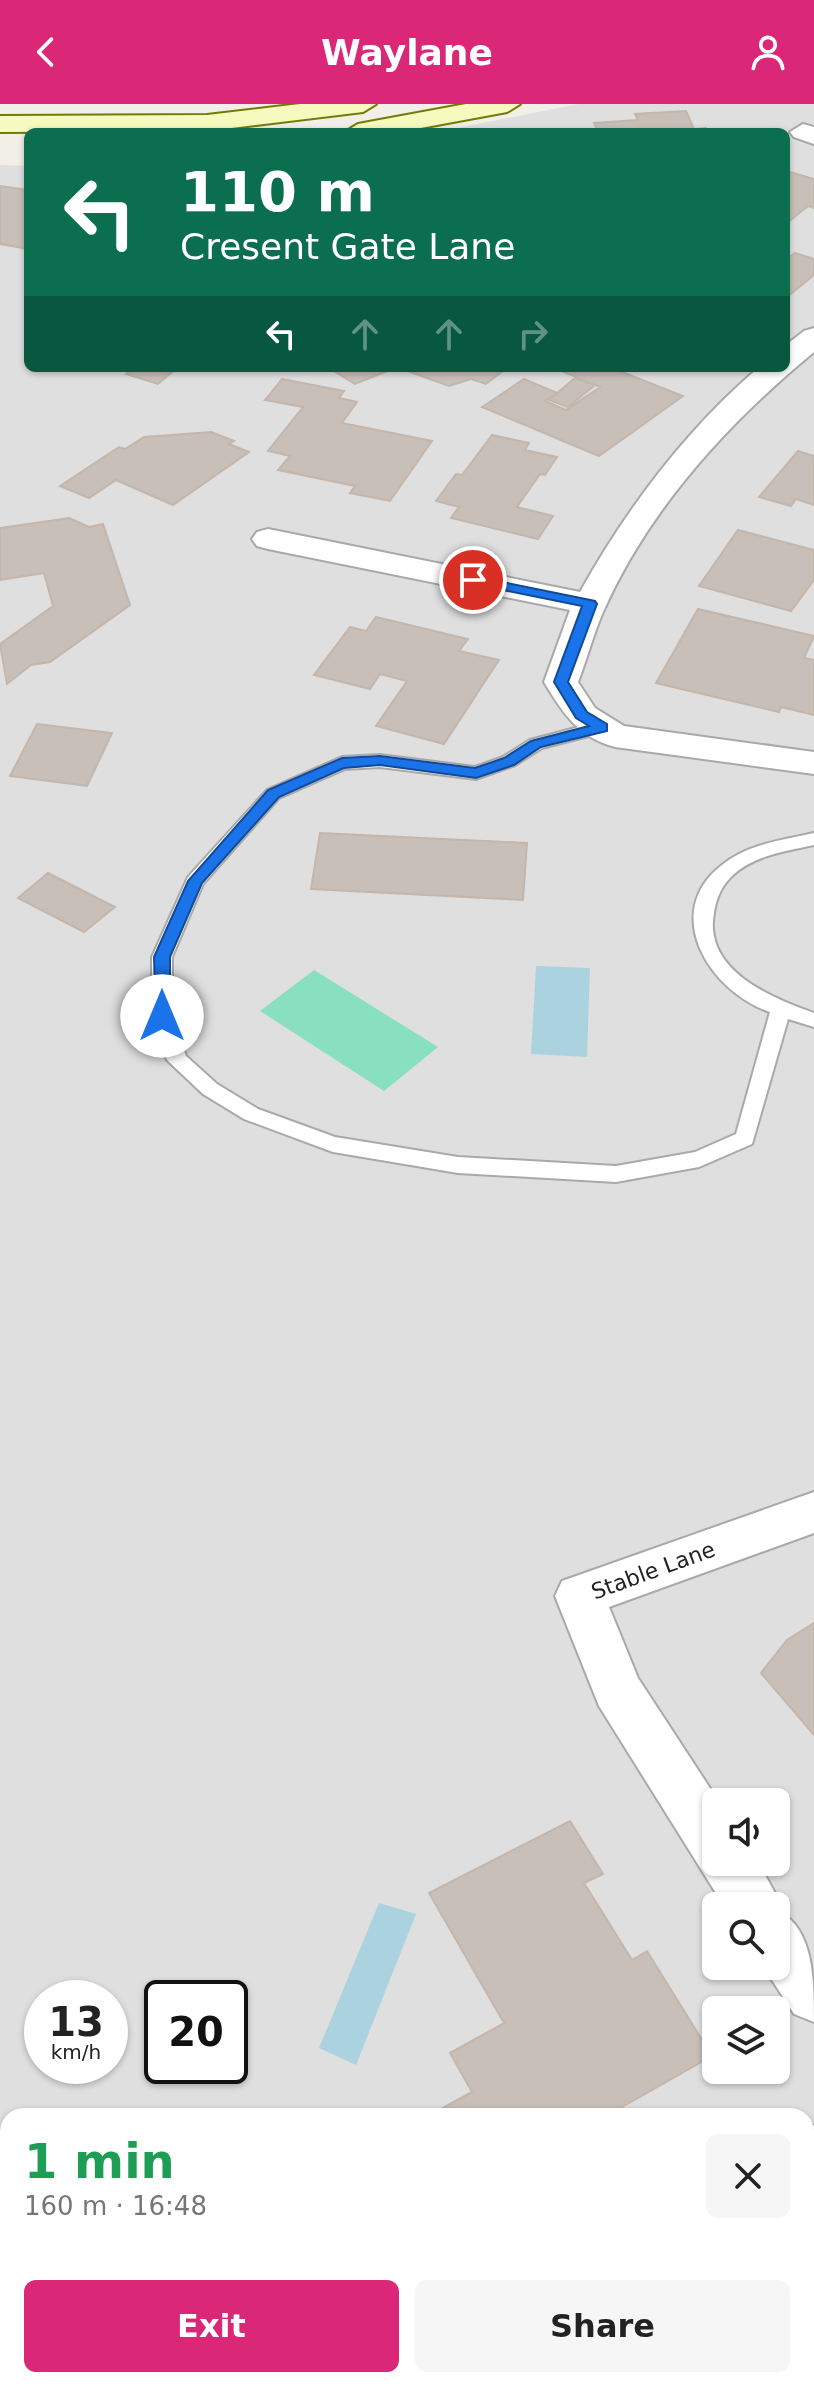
<!DOCTYPE html>
<html lang="en">
<head>
<meta charset="utf-8">
<style>
  :root { --surface:#fff; --page:#f6f6f6; --text:#222; --muted:#767676; --accent:#db2777 }
  body { margin:0; font-family:"DejaVu Sans",sans-serif; background:var(--page); color:var(--text); height:100vh; display:flex; flex-direction:column; font-size:30px; white-space:nowrap }
  * { box-sizing:border-box; margin:0 }
  p { font-size:26px; color:var(--muted) }
  .icon { flex:none; width:44px; height:44px; fill:none; stroke:currentColor; stroke-width:2; stroke-linecap:round; stroke-linejoin:round }
  .map { position:relative; flex:1; overflow:hidden }
  .details { position:absolute; left:0px; top:2004px; width:814px; height:280px; display:flex; flex-direction:column; background:var(--surface); border-radius:24px 24px 0 0; box-shadow:0 2px 6px #0004 }
  .details>* { flex:none }
  .hud { position:absolute; left:24px; top:24px; width:766px; height:244px; border-radius:12px; box-shadow:0 2px 6px #0004; background:#0b6e4f; color:#fff; overflow:hidden }
  .fabs { position:absolute; left:702px; top:1684px; display:grid; gap:16px }
  .fabs a { display:grid; place-items:center; width:88px; height:88px; border-radius:12px; background:var(--surface); box-shadow:0 2px 6px #0004; font-size:40px }
  .speed { position:absolute; left:24px; top:1876px; display:flex; gap:16px; font-size:40px; font-weight:700; text-align:center }
  .speed>* { display:grid; place-content:center; width:104px; height:104px; border-radius:50%; background:var(--surface); box-shadow:0 2px 6px #0004; line-height:1 }
  .speed small { font-size:20px; font-weight:400 }
  .speed .limit { border:4px solid #111; border-radius:12px; background:#fff; color:#111 }
  .pin { position:absolute; display:grid; place-items:center; width:68px; height:68px; color:#fff; margin:-34px; border:4px solid #fff; border-radius:50%; box-shadow:0 2px 8px #0007 }
  .me { position:absolute; width:88px; margin:-44px; rotate:0deg; stroke-linejoin:round; filter:drop-shadow(0 0 6px #0008) }
  .turn { display:flex; align-items:center; gap:28px; height:168px; padding:0 24px; font-size:36px }
  .turn .icon { width:104px; height:104px; stroke-width:2.5 }
  .turn b { display:block; font-size:56px; line-height:68px }
  .lanes { display:flex; align-items:center; height:76px; padding:0 24px; background:#0003; justify-content:center; gap:40px; direction:ltr }
  .lanes .off { opacity:.35 }
  .round { display:grid; place-items:center; flex:none; width:84px; height:84px; border-radius:12px; background:var(--page) }
  .head { display:flex; align-items:center; justify-content:space-between; height:136px; padding:0 24px }
  h1 { font-size:48px; font-weight:800; line-height:60px; color:#1e9e55 }
  .button { display:flex; gap:16px; margin-top:auto; padding:16px 24px }
  .button a { flex:1; height:92px; border-radius:12px; background:var(--accent); color:#fff; font-size:32px; font-weight:800; line-height:92px; text-align:center }
  .button a+a { background:var(--page); color:var(--text) }
  header { display:flex; justify-content:space-between; align-items:center; height:104px; padding:0 24px; background:var(--accent); color:#fff; font-size:36px; font-weight:800 }
  .map>svg:first-child { display:block }
  .residential { fill:#e0dfdf; fill-rule:evenodd }
  .pitch { fill:#88e0be }
  .water { fill:#aad3df }
  .building { fill:#c7bfb8; stroke:#c4b6ab; stroke-width:2 }
  .lines { fill:none; stroke-linecap:round; stroke-linejoin:round }
  .service-casing { stroke:#a9a9a9; stroke-width:4 }
  .minor-casing { stroke:#a9a9a9; stroke-width:4 }
  .secondary-casing { stroke:#707d05; stroke-width:4 }
  .service { fill:#fff; fill-rule:evenodd }
  .minor { fill:#fff; fill-rule:evenodd }
  .secondary { fill:#f7fabf; fill-rule:evenodd }
  .route { fill:#1a73e8; stroke:#114b97; stroke-width:2 }
  .labels { text-anchor:middle; stroke-width:8; stroke-linejoin:round; paint-order:stroke }
  .street-label { font-size:22px; fill:#222; stroke:#fff }
</style>
</head>
<body>
<header><svg class="icon" aria-label="back" viewBox="0 0 24 24"><path d="M15 5l-7 7 7 7"/></svg>Waylane<svg class="icon" aria-label="person" viewBox="0 0 24 24"><circle cx="12" cy="8" r="4"/><path d="M4 21q1-7 8-7t8 7"/></svg></header>
<div class="map">
<svg width="814" height="2284" viewBox="0 0 814 2284">
  <rect width="100%" height="100%" fill="#f2efe9"/>
  <path class="residential" d="M579,0H814V2284H0V61L28,62V264H786V28H436ZM716,1698H776V1758H716ZM716,1802H776V1862H716ZM42,1894H110V1962H42ZM162,1894H230V1962H162ZM716,1906H776V1966H716ZM8,2012H806V2276H8Z"/>
  <path class="pitch" d="M314,866L438,943L384,987L260,907Z"/>
  <path class="water" d="M536,862L590,864L587,953L531,950Z
    M379,1799L416,1810L356,1961L319,1944Z"/>
  <path class="building" d="M686,7L694,25L706,24L708,28H598L594,19L638,16L635,10Z
    M786,67L814,75V104L808,102L786,120Z
    M0,82L28,86V145L0,140Z
    M795,149L814,155V171L786,194V155Z
    M133,264H177L158,280L126,270Z
    M329,264H395L355,280Z
    M399,264H507L486,280L471,275L449,282Z
    M563,264H612L683,292L599,352L482,303L524,275L557,289L545,297L566,306L600,283L559,266Z
    M575,274L595,281L568,303L549,296Z
    M282,275L344,287L339,294L357,298L342,319L432,337L390,397L350,389L355,382L278,366L290,352L268,347L303,303L265,296Z
    M211,328L234,337L229,340L249,348L173,401L116,376L89,394L60,382L119,343L125,345L144,333Z
    M492,331L529,339L525,346L557,353L545,371L540,370L517,403L553,412L538,435L451,414L459,403L436,397L456,370L462,371Z
    M798,347L814,352V401L796,395L791,402L759,393Z
    M69,414L89,423L103,420L130,501L50,558L31,561L7,580L0,540L53,502L44,469L0,476V424Z
    M738,426L814,446V476L791,507L699,482Z
    M698,505L814,532L804,554L814,556V611L781,603L779,608L656,579Z
    M376,513L468,535L459,547L499,556L444,640L376,622L407,577L380,570L370,585L314,571L350,523L366,527Z
    M37,620L112,629L87,682L10,672Z
    M320,729L527,739L523,796L311,785Z
    M48,769L115,803L84,828L18,794Z
    M814,1519V1631L761,1569L787,1536Z
    M570,1717L603,1770L584,1779L632,1856L647,1847L712,1952L606,2012H442L439,2006L472,1988L450,1949L504,1919L429,1789Z
    M262,2276H489L493,2284H259Z"/>
  <g class="lines">
    <defs>
      <path id="service" d="M602,617L611,623L608,627L542,644L515,661L476,675L380,663L345,665L279,694L203,780L172,853V912L186,952L217,980L258,1005L335,1033L458,1053L616,1062L695,1048L736,1030L770,908C710,888 660,809 722,761C748,740 782,736 814,729V741C787,747 755,751 733,771C722,781 716,794 714,809C703,866 771,894 814,909V923L788,915L752,1040L699,1063L616,1078L458,1069L333,1048L244,1015L203,990L167,956L152,912V853L188,773L267,686L342,653L380,651L475,663L503,653L530,636Z"/>
      <path id="minor" d="M803,20L814,23V40L794,33L790,28Z
        M814,224V248C729,318 649,404 603,508C593,531 587,555 578,578L595,604L624,622L814,648V670L615,643C579,634 562,608 544,578L570,506L268,445L257,442L252,435L257,428L268,425L580,488C627,404 685,327 758,264H786V241L804,227Z
        M814,1388V1429L609,1503L638,1574L719,1698L716,1758H758L782,1802L780,1808C814,1826 814,1878 814,1918L794,1910L763,1862H776V1802H724L599,1602L555,1492L562,1477Z
        M814,2021V2082L806,2085V2024Z
        M614,2276H680L683,2284H617Z"/>
      <path id="secondary" d="M300,0H376L363,8L207,27L0,28V12L207,11Z
        M466,0H520L507,8L399,28H345L358,20Z"/>
    </defs>
    <use href="#service" class="service-casing"/>
    <use href="#minor" class="minor-casing"/>
    <use href="#secondary" class="secondary-casing"/>
    <use href="#service" class="service"/>
    <use href="#minor" class="minor"/>
    <use href="#secondary" class="secondary"/>
  </g>
  <path class="route" d="M473,472L595,497L597,500L568,578L587,608L607,620V627L541,643L514,661L476,674L380,661L344,664L279,693L202,779L170,853V912L168,917H156L154,853L188,777L268,686L342,654L380,652L475,664L504,654L531,637L589,622L576,614L554,578L582,502L468,479V473Z"/>
  <g class="labels">
    <g class="street-label">
      <text transform="translate(653 1466) rotate(-20)" y="8">Stable Lane</text>
    </g>
  </g>
</svg>
<div class="fabs">
<a><svg class="icon" aria-label="sound" viewBox="0 0 24 24"><path d="M4 9h4l5-4v14l-5-4H4zM17 9q2 3 0 6"/></svg></a>
<a><svg class="icon" aria-label="search" viewBox="0 0 24 24"><circle cx="10" cy="10" r="6"/><path d="M15 15l6 6"/></svg></a>
<a><svg class="icon" aria-label="layers" viewBox="0 0 24 24"><path d="M12 4l9 5-9 5-9-5zM3 14l9 5 9-5"/></svg></a>
</div>
<div class="speed"><div>13<small>km/h</small></div><div class="limit">20</div></div>
<div class="pin" style="left:473px;top:476px;background:#d93025"><svg class="icon" aria-label="arrive" viewBox="0 0 24 24"><path d="M6 21V4h12l-3 4 3 4H6"/></svg></div>
<svg class="me" style="left:162px;top:912px" viewBox="-20 -20 40 40"><circle r="19" fill="#fff"/><path d="M0-13L10 11 0 6-10 11z" fill="#1a73e8"/></svg>
<div class="hud">
<div class="turn"><svg class="icon" aria-label="left" viewBox="0 0 24 24"><path d="M17 20v-9H6M10 6l-5 5 5 5"/></svg><div><b>110 m</b>Cresent Gate Lane</div></div>
<div class="lanes"><svg class="icon" aria-label="left" viewBox="0 0 24 24"><path d="M17 20v-9H6M10 6l-5 5 5 5"/></svg><svg class="icon off" aria-label="ahead" viewBox="0 0 24 24"><path d="M12 20V5M6 11l6-6 6 6"/></svg><svg class="icon off" aria-label="ahead" viewBox="0 0 24 24"><path d="M12 20V5M6 11l6-6 6 6"/></svg><svg class="icon off" aria-label="right" viewBox="0 0 24 24"><path d="M7 20v-9h11M14 6l5 5-5 5"/></svg></div>
</div>
<section class="details">
<div class="head"><div><h1>1 min</h1><p>160 m · 16:48</p></div><a class="round"><svg class="icon" aria-label="close" viewBox="0 0 24 24"><path d="M6 6l12 12M18 6L6 18"/></svg></a></div>
<div class="button"><a>Exit</a><a>Share</a></div>
</section>
</div>
</body>
</html>
